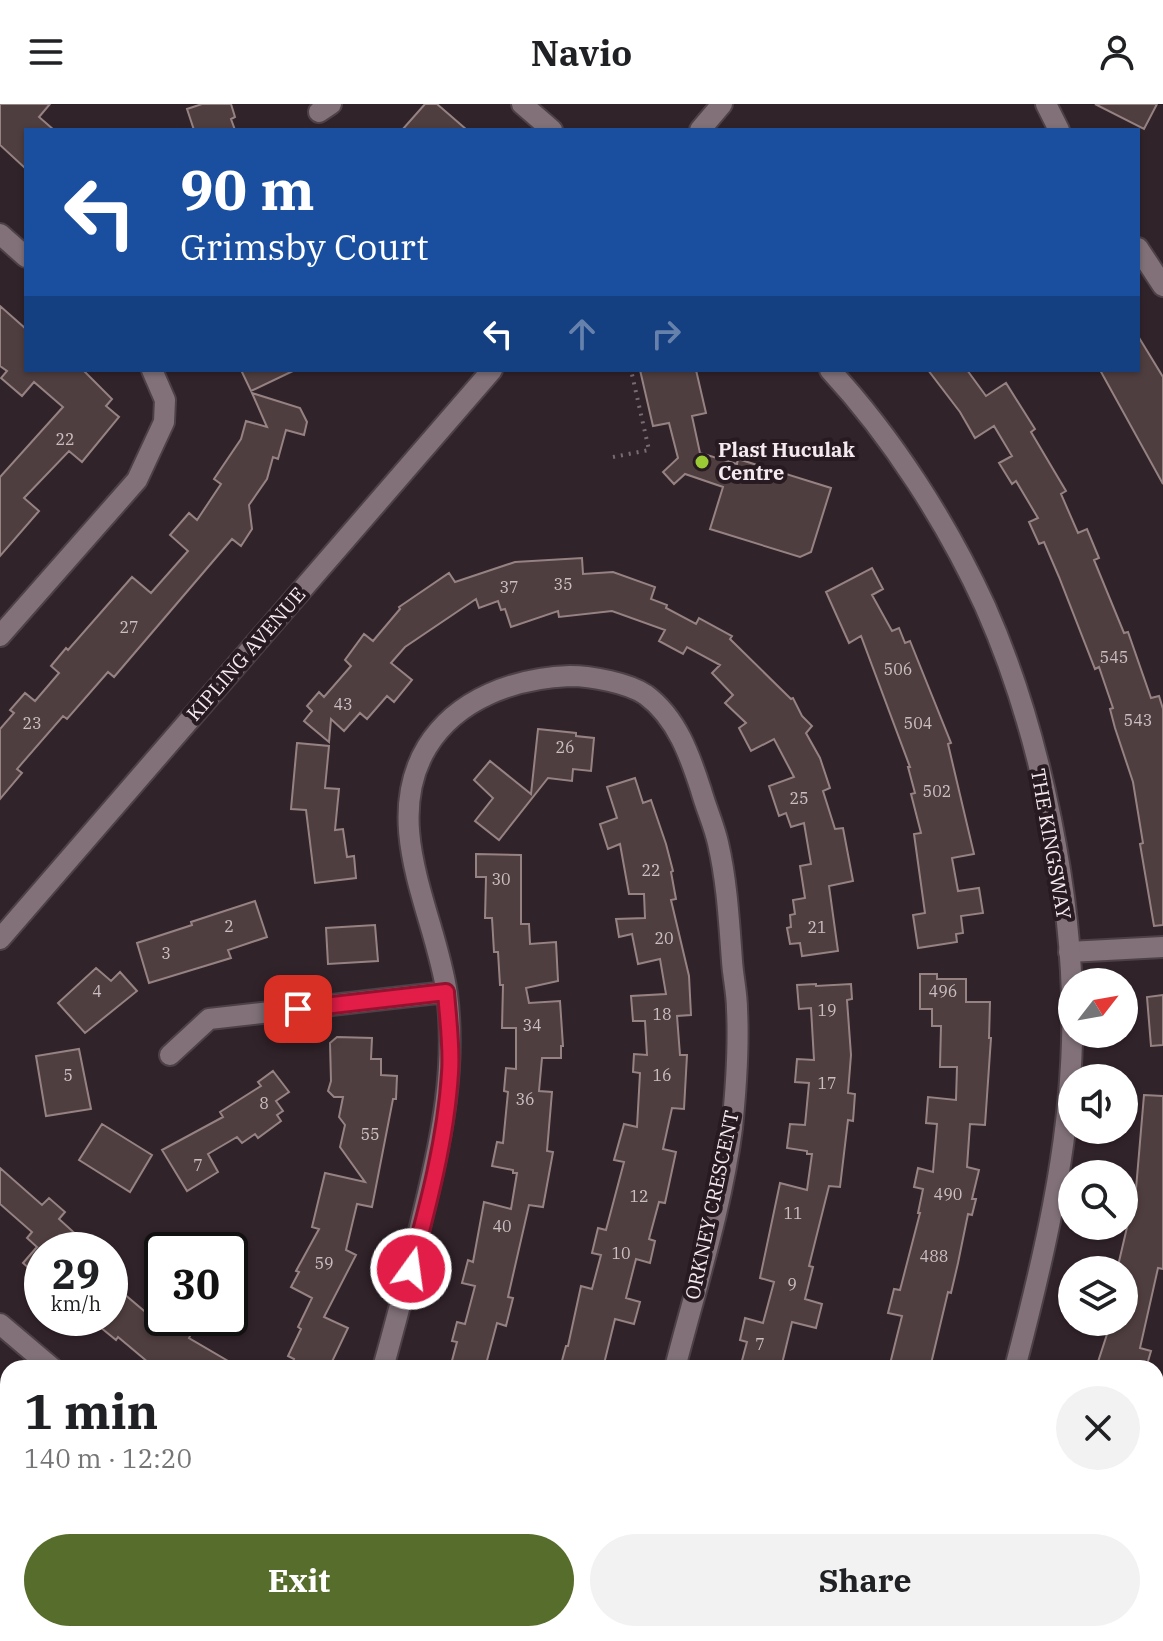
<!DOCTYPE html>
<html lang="en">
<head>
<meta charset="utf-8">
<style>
  :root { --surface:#fff; --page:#f2f2f2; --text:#202124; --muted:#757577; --accent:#576d2b }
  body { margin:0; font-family:"IBM Plex Serif",serif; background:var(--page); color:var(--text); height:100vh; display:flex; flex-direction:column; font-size:30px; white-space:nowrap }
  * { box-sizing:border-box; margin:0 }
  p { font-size:26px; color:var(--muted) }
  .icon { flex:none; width:44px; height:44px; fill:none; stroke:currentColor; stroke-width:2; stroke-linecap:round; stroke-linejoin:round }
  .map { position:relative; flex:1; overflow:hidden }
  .panel { position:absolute; left:0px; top:1256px; width:1164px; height:282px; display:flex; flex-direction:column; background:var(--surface); border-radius:24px 24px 0 0; box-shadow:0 2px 6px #0004 }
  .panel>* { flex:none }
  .top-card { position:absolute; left:24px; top:24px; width:1116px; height:244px; border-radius:0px; box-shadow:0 2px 6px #0004; background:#1a4fa0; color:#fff; overflow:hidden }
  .needle { width:52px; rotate:59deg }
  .tools { position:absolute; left:1058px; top:864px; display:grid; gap:16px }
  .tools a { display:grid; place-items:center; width:80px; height:80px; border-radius:50%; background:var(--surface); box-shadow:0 2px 6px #0004; font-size:40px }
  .speed { position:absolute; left:24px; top:1128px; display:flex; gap:16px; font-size:40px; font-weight:700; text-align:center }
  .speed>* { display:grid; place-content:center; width:104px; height:104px; border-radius:50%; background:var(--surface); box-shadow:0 2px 6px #0004; line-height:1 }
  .speed small { font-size:20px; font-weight:400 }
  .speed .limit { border:4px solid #111; border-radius:12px; background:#fff; color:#111 }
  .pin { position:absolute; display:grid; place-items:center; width:68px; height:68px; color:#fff; margin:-34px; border-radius:16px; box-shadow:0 4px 12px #0006 }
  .me { position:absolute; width:88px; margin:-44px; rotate:14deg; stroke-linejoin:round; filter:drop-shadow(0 0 6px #0008) }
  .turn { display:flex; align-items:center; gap:28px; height:168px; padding:0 24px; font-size:36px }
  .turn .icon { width:104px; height:104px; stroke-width:2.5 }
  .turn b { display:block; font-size:56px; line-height:68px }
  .lanes { display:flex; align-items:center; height:76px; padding:0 24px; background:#0003; justify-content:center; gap:40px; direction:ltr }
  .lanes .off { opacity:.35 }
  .round { display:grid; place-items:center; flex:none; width:84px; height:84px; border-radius:42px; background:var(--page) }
  .head { display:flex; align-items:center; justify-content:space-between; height:136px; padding:0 24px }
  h1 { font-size:48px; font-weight:700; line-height:60px }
  .cta { display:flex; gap:16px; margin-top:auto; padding:16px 24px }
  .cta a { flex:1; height:92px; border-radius:48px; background:var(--accent); color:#fff; font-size:32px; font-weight:700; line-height:92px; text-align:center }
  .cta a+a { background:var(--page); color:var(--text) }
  header { display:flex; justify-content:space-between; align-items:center; height:104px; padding:0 24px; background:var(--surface); font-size:36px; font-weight:700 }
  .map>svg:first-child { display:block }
  .building { fill:#4f3e3f; stroke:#968283; stroke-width:2 }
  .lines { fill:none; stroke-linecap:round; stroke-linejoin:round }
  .minor-casing { stroke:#4d4147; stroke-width:24 }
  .tertiary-casing { stroke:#4d4147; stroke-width:24 }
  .secondary-casing { stroke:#4d4147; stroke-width:24 }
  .path { stroke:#786c72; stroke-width:4; stroke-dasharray:2 6; stroke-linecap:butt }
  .minor { stroke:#827179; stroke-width:20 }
  .tertiary { stroke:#827179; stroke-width:20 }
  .secondary { stroke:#827179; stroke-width:20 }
  .route-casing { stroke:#92132f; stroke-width:20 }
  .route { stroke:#e11d48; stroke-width:14 }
  .poi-dot { fill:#9acb34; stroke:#271a20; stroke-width:3 }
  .labels { text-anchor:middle; stroke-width:8; stroke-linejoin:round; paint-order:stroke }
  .number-label { font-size:16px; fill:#cbbfc3 }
  .poi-label { font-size:20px; font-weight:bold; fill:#f4eaef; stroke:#271a20; text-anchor:start }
  .street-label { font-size:20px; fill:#f4eaef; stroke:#271a20 }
</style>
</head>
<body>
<header><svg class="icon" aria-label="menu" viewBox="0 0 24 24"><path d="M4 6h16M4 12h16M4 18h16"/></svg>Navio<svg class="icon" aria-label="person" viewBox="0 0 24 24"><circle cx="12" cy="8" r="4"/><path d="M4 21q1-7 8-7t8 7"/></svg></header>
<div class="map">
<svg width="1163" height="1537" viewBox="0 0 1163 1537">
  <rect width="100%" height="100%" fill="#31232a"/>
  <path class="building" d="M0,0H50L39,13L54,26H26V65L0,41Z
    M202,0H231L235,13L231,15L235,26H194L187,5Z
    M425,0H437L467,26H402Z
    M1095,0H1157L1144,25Z
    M0,202L26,225V266H83L112,295L106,302L119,313L82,358L69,347L24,394L39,407L0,452V373L63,303L34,278L22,292L1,274L7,267L0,262Z
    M1138,232L1163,273V380L1100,266H1138Z
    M241,266H295L251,287Z
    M640,266H696L706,309L692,312L700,349L737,360L738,355L831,384L811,448L800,453L710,425L723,383L685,370L674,380L663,368L678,354L669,319L653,322Z
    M928,266H967L986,292L1006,279L1035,325L1031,328L1066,387L1061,390L1078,429L1087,425L1099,454L1094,456L1124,529L1128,528L1151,594L1159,592L1163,605V821L1154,822L1140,740L1143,739L1133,678L1115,624L1110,605L1113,604L1099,563L1095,565L1059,473L1044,438L1039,440L1029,418L1038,414L1016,377L1012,380L999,359L1012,352L994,322L975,334L960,308Z
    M252,289L300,304L307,318L304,331L286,326L278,355L273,353L267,375L249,401L252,425L241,442L232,435L114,573L108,568L67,615L63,612L17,665L22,669L0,695V625L14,609L10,606L25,589L35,597L59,569L51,562L66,544L68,546L132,473L151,489L188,447L170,431L189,409L197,416L221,380L214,375L241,335L246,317L267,323Z
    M582,454L583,470L613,468L655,483L651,495L667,501L666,504L696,520L699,514L732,532L730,535L791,595L793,594L802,612L812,622L806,629L820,654L830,684L823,687L835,725L843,724L853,777L829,782L838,847L802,852L800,839L790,840L787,824L791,823L790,811L795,810L793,796L805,794L800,762L811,760L804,719L791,723L786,709L779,712L769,682L794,673L774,635L751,647L739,624L746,619L725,599L733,591L712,569L720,561L687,543L683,550L659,537L665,526L612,507L559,513L558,507L511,523L505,505L501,506L498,497L479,504L476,495L405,543L391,559L412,576L394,598L387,592L367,615L360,609L344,627L331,615L329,638L304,617L312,607L307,602L319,588L324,593L351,562L345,556L364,530L373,537L400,505L399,503L449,469L455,478L515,458Z
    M872,464L883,485L872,491L892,527L899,524L905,539L910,537L951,639L948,640L974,750L952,754L958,787L979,784L983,809L961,812L963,829L956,830L957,838L918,844L913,811L925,809L914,730L921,729L911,690L915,689L908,663H910L861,532L849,539L826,488Z
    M538,625L576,629V632L594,634L591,667L573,665L572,677L548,674L499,736L475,717L493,694L474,676L490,657L531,690Z
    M297,639L329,642L325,684L339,685L335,726L343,725L347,753L354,752L356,774L315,779L306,706L291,705Z
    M635,674L643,699L651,696L666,740L673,767L671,768L676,795L671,796L689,872L691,911L677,912L680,951H687L684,1005L672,1004L663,1045L676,1048L665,1099L659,1098L649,1135L655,1137L650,1159L636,1155L626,1194L640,1198L634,1220L615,1215L603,1264H560L566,1242H568L581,1182L592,1185L601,1151L592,1149L598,1124L606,1126L624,1058L614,1056L624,1020L637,1023L640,969L633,968L634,950L647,951L645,917H633L631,892L666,890L660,855L638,860L632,830L619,833L616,815L645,814L644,790H629L620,740L608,745L600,720L617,714L607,683Z
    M476,750L521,751V820H529L530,840L556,838L558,877L526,884L529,899L560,897L563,942H561V954H542L539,987L552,988L547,1047L553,1048L543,1103L529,1101L508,1193L513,1194L506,1222L497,1219L485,1264H450L457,1238L452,1237L457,1218L465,1220L475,1182L462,1179L468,1156L473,1158L484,1098L511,1105L517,1069H513V1066L492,1062L497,1038L503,1039L508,988L504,987L506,964L516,965V924H502L503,881H500L498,848H494L492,814H485L486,773H476Z
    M255,797L267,833L228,846L231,854L149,879L137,839L192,821L191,818Z
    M375,821L378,857L328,860L326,824Z
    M96,864L111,877L120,868L137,887L85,929L58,899Z
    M920,870H937V875H966V898H990L989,934H991L985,1021L970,1020L967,1063L979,1066L972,1095H976L972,1111L968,1110L958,1159L951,1189L948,1188L930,1264H889L902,1212L888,1209L894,1185L900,1186L920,1109H918L923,1085L914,1083L918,1064L933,1068L937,1020L926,1019L928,993L956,996L957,963H940L941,922H932V905H920Z
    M816,880V882L851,880L852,895L847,896L851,951L848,989L855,990L853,1017L848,1016L840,1083L829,1082L809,1162L813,1163L805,1195L822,1200L816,1224L792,1218L781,1264H740L747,1238L740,1236L745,1214L763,1219L774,1178L760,1174L780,1079L807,1086L812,1050H807V1047L787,1044L790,1020L805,1021L809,979L795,978L797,955L814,956L811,904L799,905L797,881Z
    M1163,891V941L1151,942L1147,893Z
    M337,933L372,934L371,955H381V971L397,972L396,995H393L372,1103L357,1100L346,1146L356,1151L324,1213L348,1224L329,1264H301L292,1260L294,1255L288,1252L301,1225L298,1223L312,1194L291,1183L299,1168L296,1167L319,1125L312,1123L325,1069L365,1078L340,1043L345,1021L339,1013L343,993H334L328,987L331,977L330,939Z
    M79,945L91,1005L46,1012L36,952Z
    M273,967L289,988L276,997L283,1007L277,1011L281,1017L258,1034L255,1030L242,1039L237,1033L208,1050L218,1068L187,1087L162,1046L223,1013L220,1008L261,982L258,978Z
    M1144,991L1163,992V1165L1158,1164L1140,1244L1151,1247L1146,1264H1096L1111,1218H1124V1166H1117L1136,1085Z
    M102,1020L152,1051L130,1088L79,1056Z
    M0,1064L42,1101L49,1094L65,1108L59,1115L80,1134L69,1146H42V1176L23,1159L37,1143L27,1134L32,1128L0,1100Z
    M110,1178L149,1211L154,1205L177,1225L185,1214H199L189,1234L240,1264H155L118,1233L116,1236L89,1214H110Z"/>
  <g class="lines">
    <defs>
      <path id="minor" d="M522,0L552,26
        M1046,0L1059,26
        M319,8L331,0
        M0,130L26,153
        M1138,144L1163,182
        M0,532L137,376L164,318L165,296L152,266
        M1069,848L1163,843
        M170,951L209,915L446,888
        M383,1264C398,1210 412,1157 425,1102C442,1032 456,963 447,890C436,811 380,721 427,643C457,594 516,574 570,572C591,572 629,579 646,591C677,614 690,652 701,686C706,704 714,721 718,739C727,778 729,817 732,857C733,873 737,889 737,905C739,944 736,985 732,1024C722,1104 695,1186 675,1264"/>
      <path id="tertiary" d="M830,266C892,333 947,419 985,502C1041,628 1076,800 1072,938C1069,1048 1043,1157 1015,1264
        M0,1220L52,1264
        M575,1530L603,1537
        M945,1537L947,1530"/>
      <path id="secondary" d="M700,26L722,0
        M0,835L492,266"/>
    </defs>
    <use href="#minor" class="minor-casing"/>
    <use href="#tertiary" class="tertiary-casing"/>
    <use href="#secondary" class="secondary-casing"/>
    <path class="path" d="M613,353L649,346L631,266"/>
    <use href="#minor" class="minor"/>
    <use href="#tertiary" class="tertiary"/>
    <use href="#secondary" class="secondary"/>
  </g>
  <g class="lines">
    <defs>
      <path id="route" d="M298,905L446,888C448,915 452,943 450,969C446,1035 428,1102 411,1165"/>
    </defs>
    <use href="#route" class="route-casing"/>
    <use href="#route" class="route"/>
  </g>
  <circle class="poi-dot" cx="702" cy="358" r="8"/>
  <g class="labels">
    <g class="number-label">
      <text x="65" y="341">22</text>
      <text x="563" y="486">35</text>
      <text x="509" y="489">37</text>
      <text x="129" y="529">27</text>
      <text x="1114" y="559">545</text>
      <text x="898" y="571">506</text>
      <text x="343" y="606">43</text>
      <text x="1138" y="622">543</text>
      <text x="32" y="625">23</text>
      <text x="918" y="625">504</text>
      <text x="565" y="649">26</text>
      <text x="937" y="693">502</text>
      <text x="799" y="700">25</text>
      <text x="651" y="772">22</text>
      <text x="501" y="781">30</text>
      <text x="229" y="828">2</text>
      <text x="817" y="829">21</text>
      <text x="664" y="840">20</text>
      <text x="166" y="855">3</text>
      <text x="97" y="893">4</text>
      <text x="943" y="893">496</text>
      <text x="827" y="912">19</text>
      <text x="662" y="916">18</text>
      <text x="532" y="927">34</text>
      <text x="68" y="977">5</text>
      <text x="662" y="977">16</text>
      <text x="827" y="985">17</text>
      <text x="525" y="1001">36</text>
      <text x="264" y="1005">8</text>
      <text x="370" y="1036">55</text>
      <text x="198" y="1067">7</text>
      <text x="948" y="1096">490</text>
      <text x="639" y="1098">12</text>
      <text x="793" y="1115">11</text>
      <text x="502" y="1128">40</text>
      <text x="621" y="1155">10</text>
      <text x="934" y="1158">488</text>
      <text x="324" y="1165">59</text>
      <text x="792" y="1186">9</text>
      <text x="760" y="1246">7</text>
    </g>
    <g class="poi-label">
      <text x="718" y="353">Plast Huculak<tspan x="718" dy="23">Centre</tspan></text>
    </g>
    <g class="street-label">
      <text transform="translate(246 550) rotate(-49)" y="7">KIPLING AVENUE</text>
      <text transform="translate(1051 740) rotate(80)" y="7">THE KINGSWAY</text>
      <text transform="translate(712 1101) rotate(-78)" y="7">ORKNEY CRESCENT</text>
    </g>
  </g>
</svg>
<div class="tools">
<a><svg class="needle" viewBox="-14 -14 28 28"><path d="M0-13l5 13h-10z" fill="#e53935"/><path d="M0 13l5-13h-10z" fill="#757577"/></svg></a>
<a><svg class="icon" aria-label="sound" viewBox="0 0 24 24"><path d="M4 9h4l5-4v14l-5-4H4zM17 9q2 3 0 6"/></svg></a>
<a><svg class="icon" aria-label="search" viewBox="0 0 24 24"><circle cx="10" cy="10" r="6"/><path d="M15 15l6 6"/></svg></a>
<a><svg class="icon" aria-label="layers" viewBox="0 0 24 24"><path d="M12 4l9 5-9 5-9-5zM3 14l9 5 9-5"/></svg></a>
</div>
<div class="speed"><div>29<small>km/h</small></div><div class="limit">30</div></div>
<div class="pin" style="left:298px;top:905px;background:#d93025"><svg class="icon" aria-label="arrive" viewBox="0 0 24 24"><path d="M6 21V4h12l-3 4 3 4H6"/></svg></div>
<svg class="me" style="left:411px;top:1165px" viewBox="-20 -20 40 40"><circle r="17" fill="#e11d48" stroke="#fff" stroke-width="3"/><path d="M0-11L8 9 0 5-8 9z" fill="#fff"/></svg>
<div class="top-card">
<div class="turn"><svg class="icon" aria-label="left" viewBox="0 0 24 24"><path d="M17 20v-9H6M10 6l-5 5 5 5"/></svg><div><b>90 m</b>Grimsby Court</div></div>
<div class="lanes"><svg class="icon" aria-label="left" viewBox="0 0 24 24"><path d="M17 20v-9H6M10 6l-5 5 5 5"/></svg><svg class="icon off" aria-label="ahead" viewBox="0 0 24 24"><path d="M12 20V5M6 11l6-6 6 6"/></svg><svg class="icon off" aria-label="right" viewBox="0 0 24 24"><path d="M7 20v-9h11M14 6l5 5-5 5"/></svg></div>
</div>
<section class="panel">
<div class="head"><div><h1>1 min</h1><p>140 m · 12:20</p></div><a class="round"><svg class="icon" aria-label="close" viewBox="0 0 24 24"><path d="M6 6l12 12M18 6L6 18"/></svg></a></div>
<div class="cta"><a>Exit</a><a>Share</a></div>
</section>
</div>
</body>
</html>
